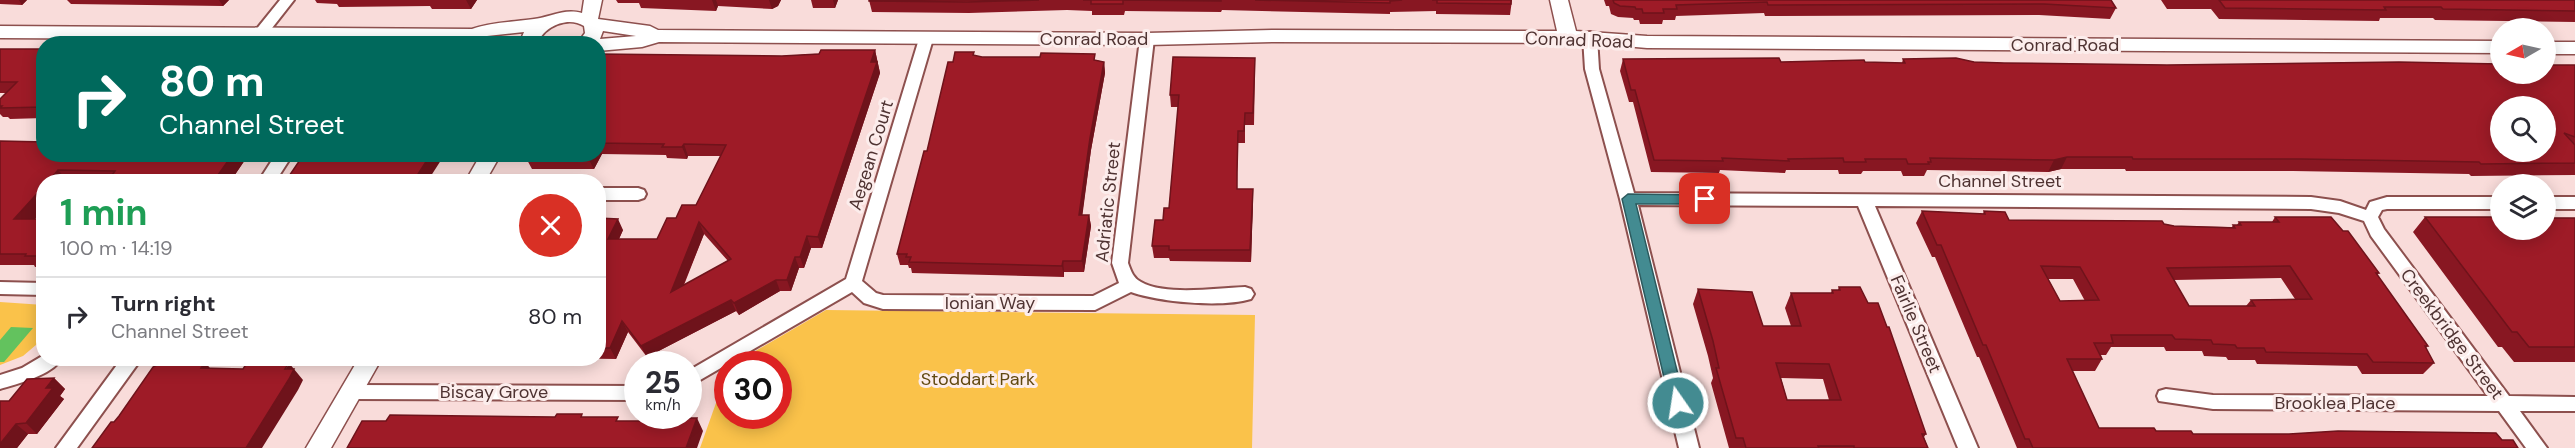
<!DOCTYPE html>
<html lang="en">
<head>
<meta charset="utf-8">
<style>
  :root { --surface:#fff; --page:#f2f2f3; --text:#2b2b33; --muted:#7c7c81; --line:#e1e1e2 }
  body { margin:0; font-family:"DM Sans",sans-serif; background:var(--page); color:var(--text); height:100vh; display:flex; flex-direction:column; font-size:22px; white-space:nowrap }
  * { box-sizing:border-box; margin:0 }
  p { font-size:20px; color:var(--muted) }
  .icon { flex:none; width:33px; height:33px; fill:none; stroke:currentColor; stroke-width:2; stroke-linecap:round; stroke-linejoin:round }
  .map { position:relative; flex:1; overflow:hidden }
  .details { position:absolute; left:36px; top:174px; width:570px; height:192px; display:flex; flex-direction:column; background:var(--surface); border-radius:24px; box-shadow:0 3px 15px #0003 }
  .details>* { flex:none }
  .hud { position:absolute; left:36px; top:36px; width:570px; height:126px; border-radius:24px; box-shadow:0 3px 15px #0003; background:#00695c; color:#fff; overflow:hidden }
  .needle { width:39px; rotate:261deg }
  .controls { position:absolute; left:2490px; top:18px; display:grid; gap:12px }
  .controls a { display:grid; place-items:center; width:66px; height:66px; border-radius:50%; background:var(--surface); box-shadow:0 3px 15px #0003; font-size:30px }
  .speed { position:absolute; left:624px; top:351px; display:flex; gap:12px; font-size:30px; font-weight:700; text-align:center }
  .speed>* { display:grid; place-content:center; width:78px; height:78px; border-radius:50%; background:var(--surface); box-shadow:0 3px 15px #0003; line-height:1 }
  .speed small { font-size:15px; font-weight:400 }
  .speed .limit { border:9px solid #d22; background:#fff; color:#111 }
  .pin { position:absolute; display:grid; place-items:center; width:51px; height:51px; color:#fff; margin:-26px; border-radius:12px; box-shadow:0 3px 9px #0006 }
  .me { position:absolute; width:66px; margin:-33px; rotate:347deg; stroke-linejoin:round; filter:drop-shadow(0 0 4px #0008) }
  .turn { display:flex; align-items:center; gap:21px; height:126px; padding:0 24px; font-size:27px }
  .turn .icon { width:78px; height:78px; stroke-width:2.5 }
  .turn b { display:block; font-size:42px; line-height:51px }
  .round { display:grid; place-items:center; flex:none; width:63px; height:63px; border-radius:32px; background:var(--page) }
  .summary { display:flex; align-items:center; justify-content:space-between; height:102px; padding:0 24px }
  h1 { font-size:36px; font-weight:700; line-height:45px; color:#1e9e55 }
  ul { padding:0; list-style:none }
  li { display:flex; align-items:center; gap:18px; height:78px; padding:0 24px; border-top:2px solid var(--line) }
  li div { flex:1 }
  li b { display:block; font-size:22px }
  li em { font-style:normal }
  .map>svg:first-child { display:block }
  .green { fill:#fac24a }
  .water { fill:#63c25e }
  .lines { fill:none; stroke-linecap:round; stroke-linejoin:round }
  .minor-casing { stroke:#8d504e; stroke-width:4 }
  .tertiary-casing { stroke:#8d504e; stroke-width:3 }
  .minor { fill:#fff; fill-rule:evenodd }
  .tertiary { fill:#fff; fill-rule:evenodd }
  .wall { fill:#881722; fill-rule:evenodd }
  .shaded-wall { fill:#6f131b }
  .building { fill:#9e1b27; stroke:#6f131b; stroke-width:1.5; fill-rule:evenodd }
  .route { fill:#438b91; stroke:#2c5a5e; stroke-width:1.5 }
  .labels { text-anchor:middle; stroke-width:6; stroke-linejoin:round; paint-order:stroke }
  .street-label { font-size:18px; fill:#4f3332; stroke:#fcedec }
  .park-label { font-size:18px; fill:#61480f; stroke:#fcedec }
</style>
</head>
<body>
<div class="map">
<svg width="2575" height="448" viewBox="0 0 2575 448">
  <rect width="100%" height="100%" fill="#f9dcda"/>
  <path class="green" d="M0,302L44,305L43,339L23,356L0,365Z
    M826,310L1255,315L1252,448H700L727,372L728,416H778V364H733Z"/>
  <path class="water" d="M11,327L33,328L4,362H0V340Z"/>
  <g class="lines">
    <defs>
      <path id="minor" d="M280,0H294L265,37H255L253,34L255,31Z
        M1590,32L1597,37L1599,69L1634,193L2311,197L2340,201L2366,210L2370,202L2387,197H2500V209H2387L2382,210L2378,217L2384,229L2509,396L2575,397V411H2520L2547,448H2526L2499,411L2213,409L2159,401L2157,396L2159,391L2166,389L2213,395L2488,396L2371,236L2364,221L2339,213L2311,209L1875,206L1978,448H1958L1858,206L1638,205L1699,448H1679L1620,199L1585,69L1583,37Z
        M926,34L933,39L862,281L876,293L883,295L1093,296L1119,283L1112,263L1140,39L1147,34L1154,39L1128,263C1131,271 1133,278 1141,282C1166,296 1217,288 1245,287L1251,289L1254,294L1251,299C1221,308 1160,302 1131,292L1095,310L883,309L864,303L852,292L688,387V371L846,279L919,39Z
        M276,154H293L275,182H258Z
        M598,188H638L644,190L646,194L644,198L638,200H598Z
        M2546,197H2575V209H2546Z
        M0,282L44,283V295L0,294Z
        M44,355V358H62C53,375 17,384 0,389V375L22,368Z
        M122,358H142L77,448H56Z
        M351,385L638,386V400L351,399L344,397L342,392L344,387Z"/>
      <path id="tertiary" d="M584,0H602L598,19L650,26L658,30L1147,33L1275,30L1557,31L1550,0H1568L1576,31L1647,36L2500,41V53L1647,48L1590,43L1275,42L1147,45L659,42L642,47L598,51V44H577L585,33L584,26C568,16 544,26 537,44H519L524,32L487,36L474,41L0,38V26L472,29C491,22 514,22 534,19C551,17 564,8 582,13ZM603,31L636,36L600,39Z
        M2546,42H2575V54H2546Z
        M481,154H501L485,182H465Z
        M359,358H382L331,448H306Z"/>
    </defs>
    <use href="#minor" class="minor-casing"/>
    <use href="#tertiary" class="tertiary-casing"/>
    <use href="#minor" class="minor"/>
    <use href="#tertiary" class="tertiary"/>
  </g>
  <path class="wall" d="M0,0H27L22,5L0,4Z
    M67,0H229L223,6L71,4Z
    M315,0H477L471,9H432L430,6L339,7L337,4L317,3Z
    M616,0H781L778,6L772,9L718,6L716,11L641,8L639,3H618Z
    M811,0H838L835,8H813Z
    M869,0H1512L1510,15L1436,14V11L1390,12V14L1222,10L1221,12L1125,11L1124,15H1092V11L1067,10L969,13L872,12Z
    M1604,0H2111L2116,8L2110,19L2039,15L1765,16L1764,13L1676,16L1675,20H1663L1662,24H1640L1639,20H1634L1633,18L1618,17L1611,14L1609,6H1606Z
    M2161,0H2575V22L2435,20L2433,18H2380L2379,21L2219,19L2211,9H2167Z
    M0,49H44V118L10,119L8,117H3L0,114V99L6,93H0Z
    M875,50L880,73L822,248H811L804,268H799L791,291H780L739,315L736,311L647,357L628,332L616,359L545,358H598V218L623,230L619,239H657L676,218L696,205L721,156H688L687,159L667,158L666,155L602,154L594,169H532L526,158L598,154V54L782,56ZM704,234L728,261L684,285Z
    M975,56L982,57L1096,60L1104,62L1105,73L1091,150L1082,215H1089L1091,226L1084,272H1064V277L912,273L911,268H909L908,265H900L897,254L927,151L953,62Z
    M1623,59L1781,62L1902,63L1903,59L2004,63L2167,65H2575V175L2471,176L2469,174L2293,171H2126L2125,169H2061L2048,172L1927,170L1924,176H1903L1901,171H1863L1861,174H1839L1838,170H1786L1785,173L1720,170L1719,173L1651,172L1633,102H1629L1620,71Z
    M1255,69L1254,125H1245V143H1238L1237,184V189L1253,201L1251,262L1170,261L1169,258H1154L1152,246L1169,208L1178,107H1171L1170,95Z
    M0,141L44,154H249L230,182L68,181L35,219H44V267H35L34,265H0Z
    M1922,211L1983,214L1984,211L2009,220L2164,224L2174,226L2232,227L2233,225H2237L2239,222H2272L2275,217L2379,273L2377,275L2428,346L2426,348L2434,363L2423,374H2362L2357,366L2257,364L2255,360H2228L2226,357L2204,356L2202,351H2166L2164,347H2111L2106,355H2101L2102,359L2095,371H2072L2099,428L2156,431L2193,434L2502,440L2518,448H2017L1979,357H1977L1935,257H1932L1916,223ZM2281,278L2295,299L2251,300L2246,306H2189L2174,280ZM2048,279H2073L2085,301H2060Z
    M2425,217L2575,218V362H2514L2502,347H2498L2413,232Z
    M1839,287L1926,434L1924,437L1928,448H1729L1711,383L1713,378L1708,356L1693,304L1698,289L1763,326H1791L1785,308L1791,293H1831L1832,290H1838ZM1781,378L1823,379L1829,400H1787Z
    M425,358H501L498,365L428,364Z
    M54,378L65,389L60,396L64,399L37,434H28L17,448L9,401Z"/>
  <path class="shaded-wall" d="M19,0H27L22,5Z
    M219,0H229L223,6Z
    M466,0H477L471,9Z
    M712,0H716L718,6L716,11Z
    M769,0H781L778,6L772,9Z
    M833,0H838L835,8Z
    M875,50L880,73L822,248L818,237Z
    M1104,62L1105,73L1091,150L1081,226L1079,215L1090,138Z
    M684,144L688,156L687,159L682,147Z
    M598,148L602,154L594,169L588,158L590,154H598Z
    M233,154H249L230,182H213Z
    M431,154H445L427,182H413Z
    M2067,157L2061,169L2048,172L2054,160Z
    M58,170L68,181V182H48Z
    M44,186V209L25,230L14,219Z
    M1253,189V201L1251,262L1250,250Z
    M1089,215L1091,226L1084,272L1082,261Z
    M618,219L623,230L614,250L608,239Z
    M699,222L704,234L676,303L671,292Z
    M807,236L811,248L804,268L800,257Z
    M795,257L799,268L791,291L787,280Z
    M1063,261L1064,272V277L1062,266Z
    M776,280L780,291L739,315L734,303Z
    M731,300L736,311L647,357L641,346Z
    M622,321L628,332L616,359L610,348Z
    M494,358H501L498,365Z
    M205,362L214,373L201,368Z
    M289,363L303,380L298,390L262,448H246Z
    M54,378L65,389L60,396L64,399L37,434L26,423L46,388Z
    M697,418L703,431L697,448H686Z
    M16,424L28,434L17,448H0V444Z"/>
  <path class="building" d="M869,0H1039L967,2L869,1Z
    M1083,0H1221V1L1123,0V4H1091V0Z
    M1255,0H1402L1390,1V3Z
    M1432,0H1511V4L1437,3V0Z
    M1613,0H2111L2116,8L2044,4L1768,5L1767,2L1676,5L1677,9H1663L1664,13H1643L1642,9H1636L1635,7L1620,6L1614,3Z
    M2219,0H2575V11L2443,9L2441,7H2384L2386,10L2225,8Z
    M0,49H44V107L0,108L2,106H0V99L17,82H0Z
    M821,50H875L871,62H877L818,237L807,236L800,257H795L787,280H776L734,303L731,300L641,346L622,321L610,348H598V218L618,219L608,239H657L667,218H676L682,205H696L726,145L684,144L682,147H662L664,144L598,143V54L782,56L819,54ZM699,222L731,259L671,292Z
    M955,52H974L973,55L982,57H1040L1041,53L1095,54L1094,60L1104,62L1090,138L1079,215H1089L1082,261H1063L1062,266L909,262L911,257H906L907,254H897L924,151H927L948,62H953Z
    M1173,57L1255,58L1253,113H1245L1244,131H1238L1237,172V189H1253L1250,250H1169V246H1152L1155,220H1163L1164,208H1169L1179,95H1170Z
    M1779,58L1781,62L1864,60L1865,62L1905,63L1903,59L1956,58L1974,62L2004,63L2167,65L2399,62L2500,64V74H2546V65H2575V137L2564,133L2575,145V163L2481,164L2479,162L2301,159H2133L2132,157H2067L2054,160L1930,158L1931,162H1928L1929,164H1908L1906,159H1865L1866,162H1844L1843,158L1788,159L1789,161L1722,158L1723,161L1654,160L1635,90H1631L1623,59ZM2500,106H2546V152H2500Z
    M0,141L44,142L41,145L44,146V154H233L213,182H107L115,171L58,170L48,182H44V186L14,219H44V256H25L26,254H0Z
    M304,154H431L413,182H285Z
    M528,154H590L588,158H526Z
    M1922,211L1985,214L1984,211L2005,212L2009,220L2162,221L2164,224L2174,226L2235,228L2233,225H2241L2239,222H2279L2275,217H2331L2343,231H2348L2379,273H2376L2428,346H2425L2434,363L2373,362L2367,354L2266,352L2264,348H2237L2235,345L2213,344L2211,340L2175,339L2172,335H2111L2113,343H2094L2102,359H2067L2099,428H2154L2156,431H2191L2193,434H2289L2338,431L2496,433L2502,440H2513L2518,448H2033L2029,439H2025L1986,345H1983L1941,245H1937ZM2041,266L2080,267L2099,300L2060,301ZM2290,266L2312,299L2251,300L2255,306H2189L2167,268Z
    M2425,217H2500V230H2546V218H2575V347H2529L2517,332H2512Z
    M1839,287H1860L1868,303H1878L1887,327H1889L1926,434H1922L1928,448H1854V446H1818L1819,448H1746L1743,438H1736L1716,368H1719L1713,341L1698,289L1752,292L1763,326H1801L1791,293H1833L1832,290H1840ZM1776,363L1829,364L1841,400H1787Z
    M170,358H175L177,362H205L201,368L243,369L247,363H289L285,369H294L289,379L246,448H92L111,422H114L119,416L153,367Z
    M54,378L46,388H53L26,423L16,424L0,444V401H9L27,379Z
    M557,414H582L581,417H618L616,421H671L672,418H697L686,448H347L362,421H386L390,415L555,417Z"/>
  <path class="route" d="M1628,194L1705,195L1711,199L1705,204H1636L1685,403L1683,407L1678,409L1672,407L1670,403L1622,199Z"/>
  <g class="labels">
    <g class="street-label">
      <text x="1094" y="45">Conrad Road</text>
      <text transform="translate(1579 40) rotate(2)" y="6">Conrad Road</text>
      <text x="2065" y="51">Conrad Road</text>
      <text transform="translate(871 155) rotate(-73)" y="6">Aegean Court</text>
      <text x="2000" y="187">Channel Street</text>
      <text transform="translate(1108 202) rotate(-84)" y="6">Adriatic Street</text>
      <text x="990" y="309">Ionian Way</text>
      <text transform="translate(1916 324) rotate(67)" y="6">Fairlie Street</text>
      <text transform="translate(2452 334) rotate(53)" y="6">Creekbridge Street</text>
      <text x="494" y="398">Biscay Grove</text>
      <text x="2335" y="409">Brooklea Place</text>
    </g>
    <g class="park-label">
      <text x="978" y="385">Stoddart Park</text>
    </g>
  </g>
</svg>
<div class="controls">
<a><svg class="needle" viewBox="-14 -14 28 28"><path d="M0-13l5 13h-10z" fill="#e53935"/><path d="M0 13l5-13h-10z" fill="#7c7c81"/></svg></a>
<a><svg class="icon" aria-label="search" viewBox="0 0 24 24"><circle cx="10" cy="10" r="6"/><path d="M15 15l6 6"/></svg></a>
<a><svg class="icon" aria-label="layers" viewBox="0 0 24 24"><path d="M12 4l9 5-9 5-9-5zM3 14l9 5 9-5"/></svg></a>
</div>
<div class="speed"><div>25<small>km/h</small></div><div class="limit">30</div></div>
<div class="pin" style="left:1705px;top:199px;background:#d93025"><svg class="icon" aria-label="arrive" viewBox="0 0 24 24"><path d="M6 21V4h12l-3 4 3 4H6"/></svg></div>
<svg class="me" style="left:1678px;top:403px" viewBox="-20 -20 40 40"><circle r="17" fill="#438b91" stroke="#fff" stroke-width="3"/><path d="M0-11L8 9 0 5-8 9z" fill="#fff"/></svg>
<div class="hud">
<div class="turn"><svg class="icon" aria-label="right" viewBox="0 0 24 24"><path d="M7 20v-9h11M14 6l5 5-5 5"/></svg><div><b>80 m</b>Channel Street</div></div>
</div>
<section class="details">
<div class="summary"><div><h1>1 min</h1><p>100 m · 14:19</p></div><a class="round" style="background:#d93025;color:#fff"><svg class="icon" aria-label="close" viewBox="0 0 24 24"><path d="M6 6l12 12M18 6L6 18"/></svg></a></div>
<ul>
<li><svg class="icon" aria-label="right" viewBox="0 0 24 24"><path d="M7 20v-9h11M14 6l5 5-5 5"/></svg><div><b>Turn right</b><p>Channel Street</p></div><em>80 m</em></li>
</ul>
</section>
</div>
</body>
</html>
